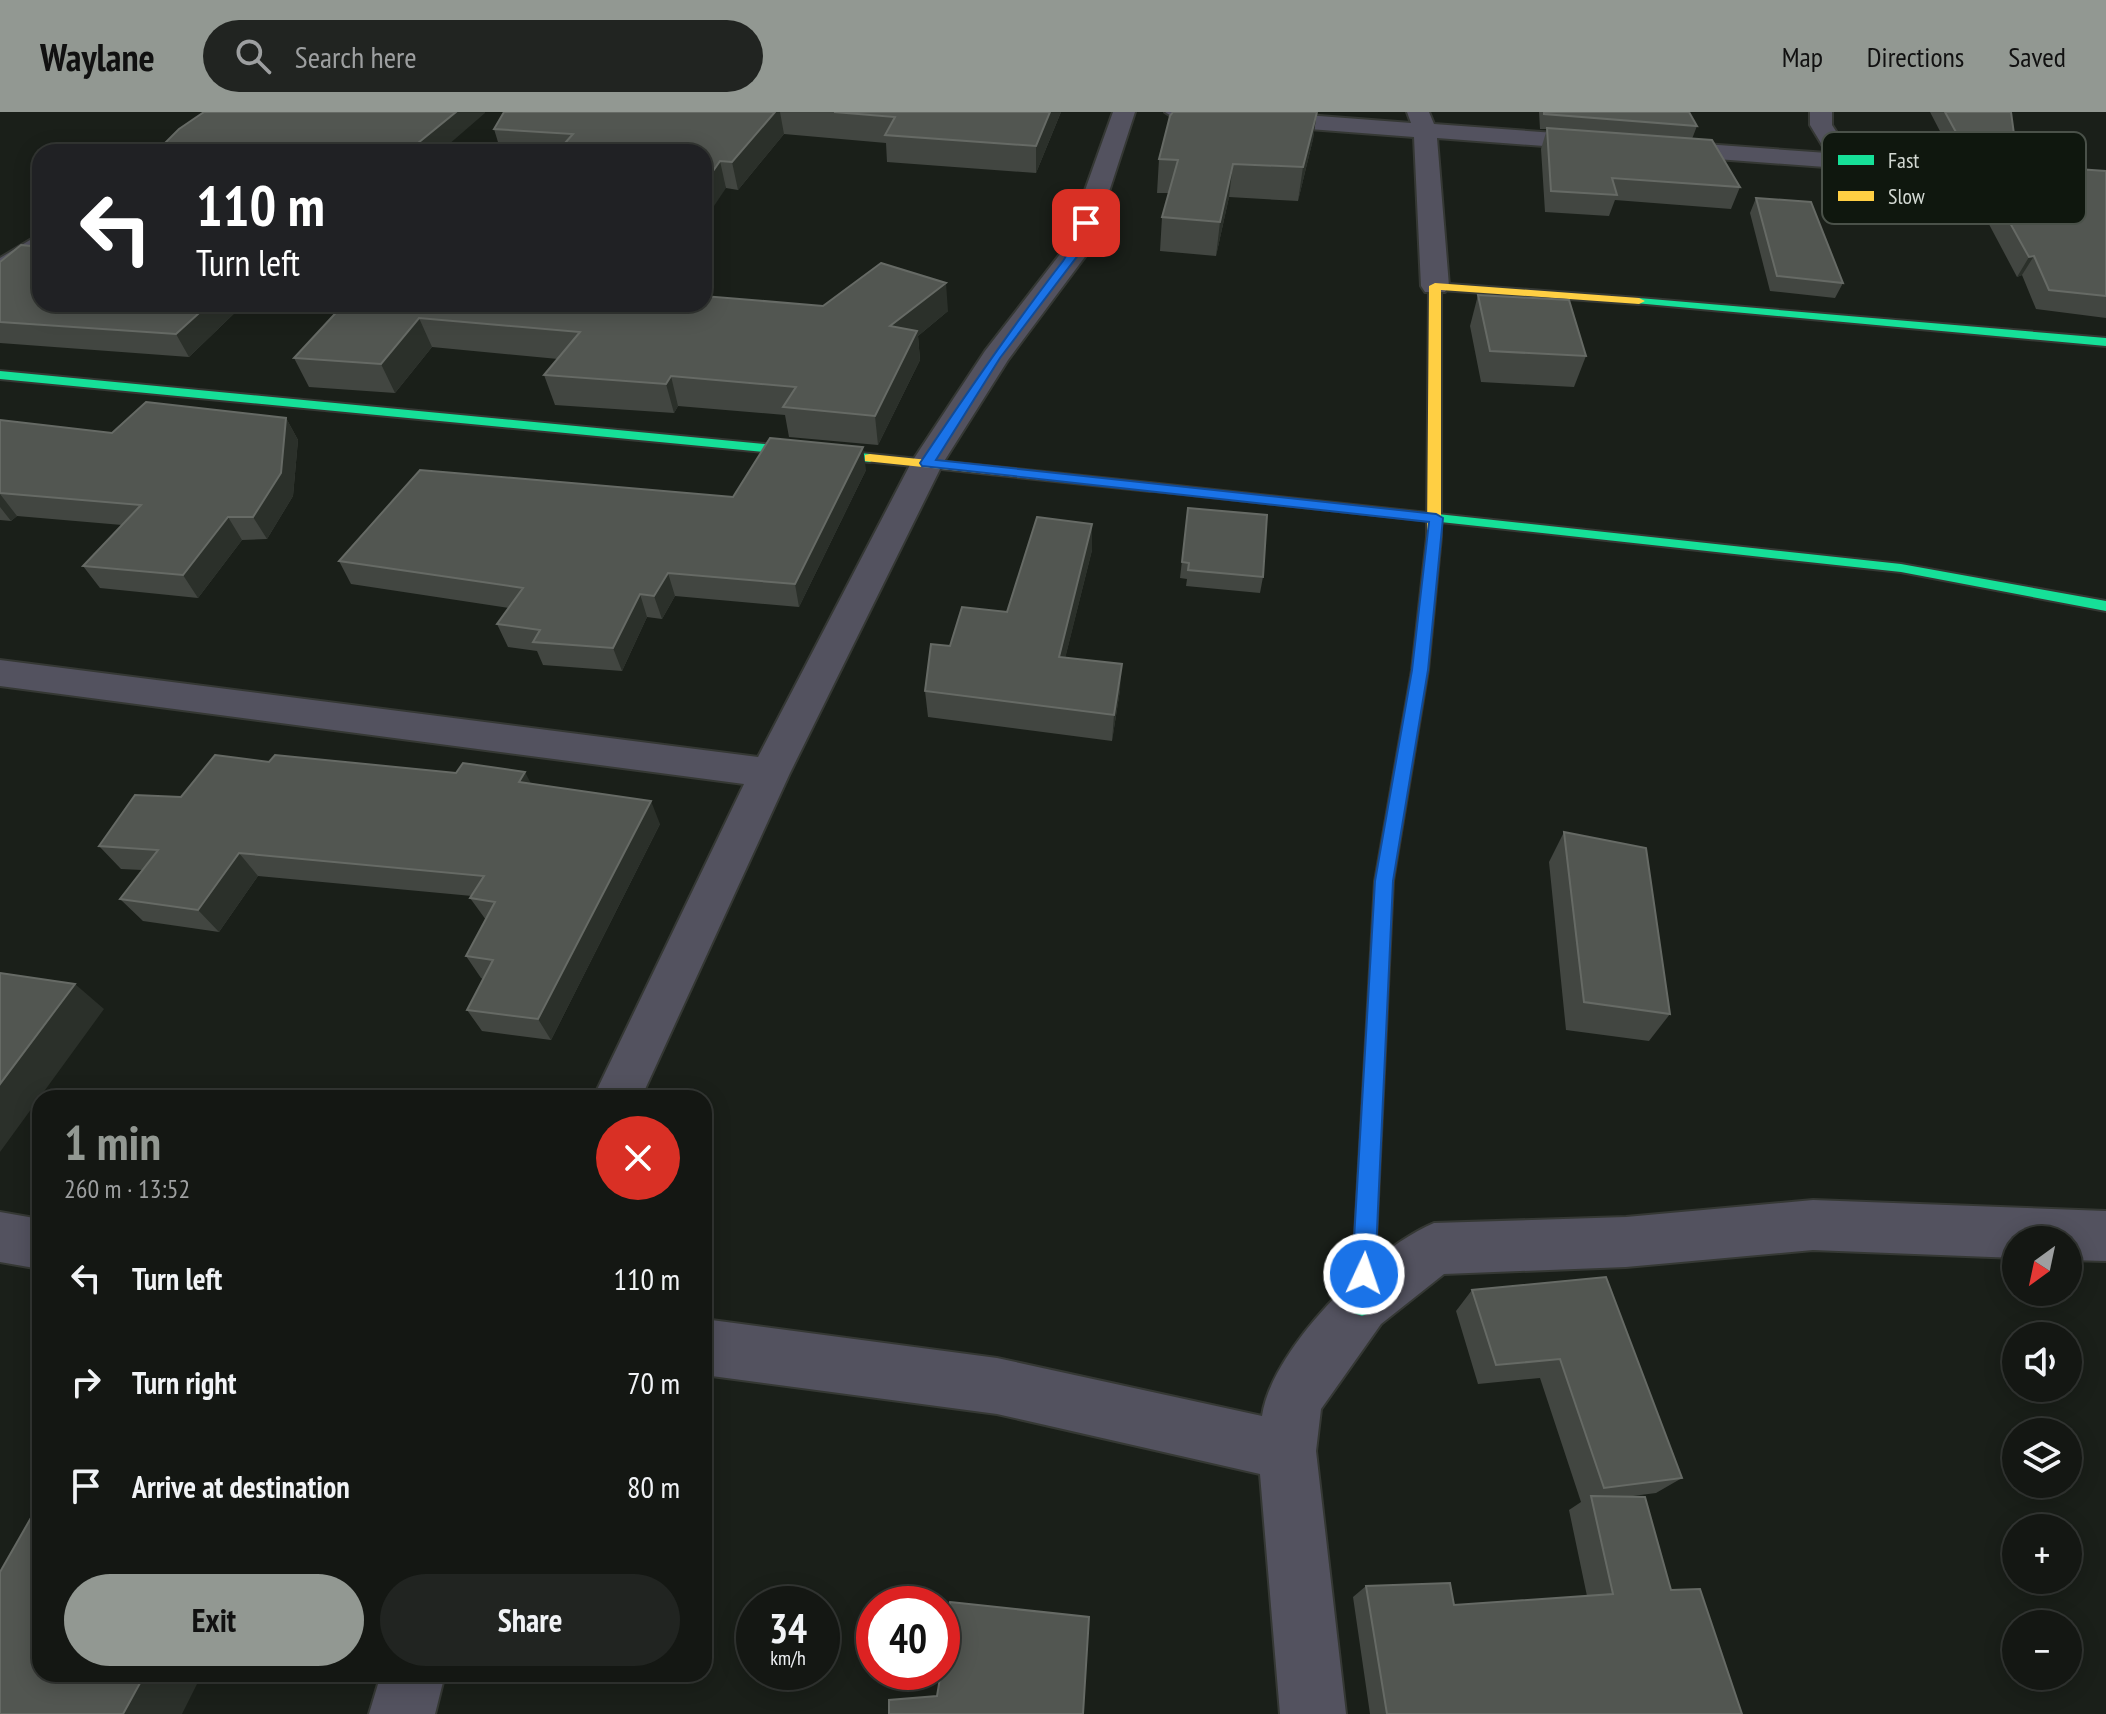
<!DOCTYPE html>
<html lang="en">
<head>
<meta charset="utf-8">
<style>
  :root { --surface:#141713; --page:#212421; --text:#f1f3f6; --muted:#9d9fa0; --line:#333633; --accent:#929892 }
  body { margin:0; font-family:"PT Sans Narrow",sans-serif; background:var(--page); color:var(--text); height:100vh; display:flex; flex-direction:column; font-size:30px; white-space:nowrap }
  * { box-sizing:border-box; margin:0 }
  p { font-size:26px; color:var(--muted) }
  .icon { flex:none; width:44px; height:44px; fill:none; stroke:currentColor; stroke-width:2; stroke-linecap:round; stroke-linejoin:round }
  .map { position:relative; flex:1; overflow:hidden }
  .panel { position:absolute; left:32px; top:978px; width:680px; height:592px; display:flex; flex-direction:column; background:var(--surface); border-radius:24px; box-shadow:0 4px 20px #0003,0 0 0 2px var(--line) }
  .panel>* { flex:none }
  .banner { position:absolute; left:32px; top:32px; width:680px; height:168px; border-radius:24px; box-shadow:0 4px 20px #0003,0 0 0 2px var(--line); background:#202124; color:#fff; overflow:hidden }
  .needle { width:52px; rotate:213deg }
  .tools { position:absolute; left:2002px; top:1114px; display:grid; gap:16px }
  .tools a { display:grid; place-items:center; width:80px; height:80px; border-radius:50%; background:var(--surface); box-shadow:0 4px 20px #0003,0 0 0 2px var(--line); font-size:40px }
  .speed { position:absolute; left:736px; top:1474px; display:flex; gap:16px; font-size:40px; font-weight:700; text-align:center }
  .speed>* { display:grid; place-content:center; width:104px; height:104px; border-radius:50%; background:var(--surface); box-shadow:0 4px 20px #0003,0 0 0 2px var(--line); line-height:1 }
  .speed small { font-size:20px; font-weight:400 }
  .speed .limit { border:12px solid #d22; background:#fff; color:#111 }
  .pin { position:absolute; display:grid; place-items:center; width:68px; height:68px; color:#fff; margin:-34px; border-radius:16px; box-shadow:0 4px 12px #0006 }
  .me { position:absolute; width:88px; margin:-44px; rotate:3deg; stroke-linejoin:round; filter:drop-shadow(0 0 6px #0008) }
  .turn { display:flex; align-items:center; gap:28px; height:168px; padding:0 32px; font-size:36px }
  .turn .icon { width:104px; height:104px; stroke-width:2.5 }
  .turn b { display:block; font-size:56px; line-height:68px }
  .round { display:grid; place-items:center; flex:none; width:84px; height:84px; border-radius:42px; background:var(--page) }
  .summary { display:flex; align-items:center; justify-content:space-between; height:136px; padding:0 32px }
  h1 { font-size:48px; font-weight:600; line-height:60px; color:var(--accent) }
  .primary-button { display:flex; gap:16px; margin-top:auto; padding:16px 32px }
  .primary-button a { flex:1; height:92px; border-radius:48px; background:var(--accent); color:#111; font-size:32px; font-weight:600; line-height:92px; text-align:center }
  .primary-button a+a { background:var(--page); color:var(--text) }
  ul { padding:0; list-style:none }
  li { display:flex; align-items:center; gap:24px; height:104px; padding:0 32px }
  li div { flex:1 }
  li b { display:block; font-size:30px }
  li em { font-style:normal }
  header { display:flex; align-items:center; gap:48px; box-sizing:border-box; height:112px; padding:0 40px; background:var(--accent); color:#111 }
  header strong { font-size:38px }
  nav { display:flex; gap:44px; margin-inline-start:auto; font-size:28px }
  .search { width:560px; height:72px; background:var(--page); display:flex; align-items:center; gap:20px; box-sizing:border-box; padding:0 28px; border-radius:44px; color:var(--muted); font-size:30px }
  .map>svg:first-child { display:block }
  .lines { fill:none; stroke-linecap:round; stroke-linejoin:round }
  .street-casing { stroke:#353834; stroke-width:4 }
  .fast-casing { stroke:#353834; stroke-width:4 }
  .slow-casing { stroke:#353834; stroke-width:4 }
  .street { fill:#53525f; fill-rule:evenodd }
  .fast { fill:#16e098; fill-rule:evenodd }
  .slow { fill:#ffcf43; fill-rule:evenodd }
  .wall { fill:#424641 }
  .shaded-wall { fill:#2b302a }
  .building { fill:#525651; stroke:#666a65; stroke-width:2 }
  .route { fill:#1a73e8; stroke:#114b97; stroke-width:2 }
  .key { fill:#0f170e; stroke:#4a5149; stroke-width:2 }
  .key-label { font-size:22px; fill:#d3d9d3 }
</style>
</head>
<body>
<header>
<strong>Waylane</strong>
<div class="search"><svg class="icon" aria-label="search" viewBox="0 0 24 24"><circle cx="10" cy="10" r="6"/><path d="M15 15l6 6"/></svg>Search here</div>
<nav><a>Map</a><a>Directions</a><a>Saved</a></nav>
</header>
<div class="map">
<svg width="2106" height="1602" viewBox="0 0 2106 1602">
  <rect width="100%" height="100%" fill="#1a1f19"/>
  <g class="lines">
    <defs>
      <path id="street" d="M1113,0H1135L1090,138L1008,248L943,351L790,661L641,986H593L744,672L0,574V548L758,645L911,351L985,239L1064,137Z
        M1165,0H1267L1411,11L1407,0H1429L1434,12L1827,41L1810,13V0H1832V13L1851,43L2106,62V76L1437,26L1449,174L1445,180H1425L1421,174L1414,25L1176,7Z
        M40,122V142L9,164L0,166V146Z
        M1813,1088L2106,1099V1149L2068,1148V1128H2016V1146L1813,1138L1626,1155L1444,1162L1381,1212L1321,1297L1316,1339L1346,1602H1280L1260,1362L997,1302L704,1263V1207L997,1246L1262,1304C1271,1238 1373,1136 1434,1111L1626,1105Z
        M0,1100L40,1107V1157L0,1150Z
        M381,1562H445L435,1602H369Z"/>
      <path id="fast" d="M1639,186L2106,226V234L1635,191L1633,189Z
        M0,259L870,342L876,346L870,350L0,267Z
        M1150,371L1901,452L2106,489V499L1901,460L1145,378V372Z
        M1434,421L1441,425L1428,558L1393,769L1373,1193L1370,1201L1362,1204L1354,1201L1351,1193L1375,769L1412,558L1427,425Z"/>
      <path id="slow" d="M1435,171L1639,186L1645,189L1639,192L1441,178V425L1434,429L1427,425L1429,174Z
        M870,342L1150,371L1157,375L1150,379L865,349V343Z"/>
    </defs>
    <use href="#street" class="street-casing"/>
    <use href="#fast" class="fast-casing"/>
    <use href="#slow" class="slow-casing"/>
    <use href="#street" class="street"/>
    <use href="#fast" class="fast"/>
    <use href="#slow" class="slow"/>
  </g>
  <path class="wall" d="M504,0H1061L1036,61L887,50L886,31L784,22L738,78L726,76L704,40H501L494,17Z
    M1317,0L1313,27L1298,89L1229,85L1216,144L1160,139L1162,105L1169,81H1157L1159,47Z
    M1539,0H1689L1697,14L1692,27L1740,75L1731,97L1615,88L1609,104L1545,100L1541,37L1547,17H1540Z
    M1930,0H2011L2016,37L2008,52L1955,48Z
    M1976,50L2106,59V206L2036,197L2022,163L2017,165L1966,69Z
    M1756,86L1843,171L1835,186L1770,179L1750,101Z
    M0,150L40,192H244L189,245L0,231Z
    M1478,183L1586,244L1574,275L1481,270L1470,214Z
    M344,192L823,194L948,199L918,224L920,248L878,333L789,325L785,303L678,294L674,301L555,293L544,263L558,247L432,235L395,281L309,275L294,246Z
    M286,306L298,328L293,384L267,427L242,428L198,486L100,476L83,454L122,413L17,404L11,409L0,408V308L112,321Z
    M866,358L799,495L675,484L662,507L647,505L622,559L543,553L537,539L508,535L497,512L509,496L351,472L339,449L733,385Z
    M1188,396L1263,465L1260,481L1186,474L1187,467L1180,466Z
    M1092,412V438L1065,546L1120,578L1112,629L928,605L925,579L1007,500Z
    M269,650L531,672L660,712L551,928L482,919L467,898L483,867L481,866L466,844L486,808L470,786L472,784L258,764L219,820L143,809L120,787L142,758L121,757L99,734L181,685Z
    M1564,720L1670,902L1649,929L1566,918L1549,750Z
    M1606,1165L1682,1366L1656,1381L1625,1385L1671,1478L1742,1602H1370L1353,1485L1366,1474L1454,1493L1587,1484L1569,1398L1581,1390L1540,1266L1478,1272L1456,1199L1472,1178Z"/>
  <path class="shaded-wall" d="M456,0H485V1L440,40H407Z
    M775,0H780L784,22L738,78L732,50Z
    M1050,0H1061L1036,61V34Z
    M1317,0L1313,27L1298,89L1303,55Z
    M720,49L726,76L704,109V72Z
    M1233,52L1229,85L1216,144L1220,110Z
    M2034,144L2022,163L2017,165L2029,145Z
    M946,171L948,199L918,224L920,248L878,333L875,304L890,214Z
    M209,192H244L189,245L176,222Z
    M419,206L432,235L395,281L381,252Z
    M671,264L678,294L674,301L666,272Z
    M286,306L298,328L293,384L267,427L253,405Z
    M863,335L866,358L799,495L795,472Z
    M0,382L17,404L11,409L0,395Z
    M228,405L242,428L198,486L183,463Z
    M1092,412V438L1059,571V545Z
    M668,461L675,484L662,507L654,484Z
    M640,482L647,505L622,559L613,536Z
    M1122,552L1120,578L1112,629L1114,603Z
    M525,660L537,683L519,670Z
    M651,689L660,712L551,928L538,907Z
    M239,741L258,764L219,820L198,798Z
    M75,872L104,897L0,1040V972Z
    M145,1562H202L182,1602H123Z"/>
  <path class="building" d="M204,0H456L407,40H156L179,17Z
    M504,0H775L732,50L720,49L704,72V40H557L573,22L494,17Z
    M834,0H1050L1036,34L885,23L895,5Z
    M1173,0H1317L1303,55L1233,52L1220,110L1162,105L1178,48L1159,47L1170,4Z
    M1544,0H1689L1697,14L1544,2Z
    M1945,0H2011L2016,37L1963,33Z
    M1547,16L1712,28L1740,75L1612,66L1617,83L1551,79Z
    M1976,50L2106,59V184L2049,178L2034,144L2029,145Z
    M1756,86L1811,90L1843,171L1777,164Z
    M21,133L40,135V192H209L176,222L0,210V150Z
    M881,151L946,171L890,214L917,219L875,304L783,295L796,275L671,264L666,272L544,263L580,220L419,206L381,252L294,246L344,192H704V184L823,194Z
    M1478,183L1569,188L1586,244L1490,239Z
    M146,290L286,306L281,361L253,405H228L183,463L83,454L141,393L0,381V308L112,321Z
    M770,326L863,335L795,472L668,461L654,484L640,482L613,536L533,530L540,518L497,512L523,476L339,449L420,358L733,385Z
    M1188,396L1267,403L1263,465L1188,458L1189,451L1182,450Z
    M1037,405L1092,412L1059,545L1122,552L1114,603L925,579L931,532L950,534L962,495L1007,500Z
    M215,643L269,650L275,643L456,661L463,651L525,660L519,670L651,689L538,907L467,898L493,848L466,844L495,790L470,786L484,764L239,741L198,798L120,787L158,738L99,734L135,683L181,685Z
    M1564,720L1646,736L1670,902L1584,890Z
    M0,861L75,872L0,972Z
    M1606,1165L1682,1366L1604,1376L1560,1247L1496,1253L1472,1178Z
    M1591,1384L1645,1385L1671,1478L1700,1477L1742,1602H1387L1366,1474L1450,1471L1454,1493L1613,1482Z
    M40,1390V1562H145L123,1602H0V1460Z
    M950,1490L1089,1505L1083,1602H889V1588L937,1584L941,1560H942V1549Z"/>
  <path class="route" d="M1086,108L1091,111L1082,138L1000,246L936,348L1436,402L1443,406L1428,558L1393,769L1375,1162L1371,1170L1364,1173L1356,1170L1352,1162L1375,769L1412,558L1429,410L922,354L920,351C966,282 1012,215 1063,149C1071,138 1075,114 1086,108Z"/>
  <rect x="1822" y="20" width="264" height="92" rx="12" class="key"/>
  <rect x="1838" y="43" width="36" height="10" fill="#16e098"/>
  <rect x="1838" y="79" width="36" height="10" fill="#ffcf43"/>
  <g class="key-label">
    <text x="1888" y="56">Fast</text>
    <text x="1888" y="92">Slow</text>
  </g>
</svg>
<div class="tools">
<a><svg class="needle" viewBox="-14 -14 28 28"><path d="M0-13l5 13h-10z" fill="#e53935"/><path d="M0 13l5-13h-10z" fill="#9d9fa0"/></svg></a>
<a><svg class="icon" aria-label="sound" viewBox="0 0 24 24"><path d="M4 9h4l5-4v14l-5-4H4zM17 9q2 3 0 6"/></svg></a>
<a><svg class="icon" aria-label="layers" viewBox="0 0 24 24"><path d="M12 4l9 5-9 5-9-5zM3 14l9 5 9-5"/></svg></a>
<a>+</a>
<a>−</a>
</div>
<div class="speed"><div>34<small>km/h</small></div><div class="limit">40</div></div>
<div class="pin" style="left:1086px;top:111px;background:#d93025"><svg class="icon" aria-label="arrive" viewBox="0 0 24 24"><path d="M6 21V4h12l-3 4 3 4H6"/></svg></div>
<svg class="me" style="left:1364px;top:1162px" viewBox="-20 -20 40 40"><circle r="17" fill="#1a73e8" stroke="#fff" stroke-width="3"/><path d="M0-11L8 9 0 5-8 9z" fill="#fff"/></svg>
<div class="banner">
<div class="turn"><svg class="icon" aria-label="left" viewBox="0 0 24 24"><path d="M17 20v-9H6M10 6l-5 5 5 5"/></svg><div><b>110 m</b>Turn left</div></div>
</div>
<section class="panel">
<div class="summary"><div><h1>1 min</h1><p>260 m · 13:52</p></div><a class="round" style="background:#d93025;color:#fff"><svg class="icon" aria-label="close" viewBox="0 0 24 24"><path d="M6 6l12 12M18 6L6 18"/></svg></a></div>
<ul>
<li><svg class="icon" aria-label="left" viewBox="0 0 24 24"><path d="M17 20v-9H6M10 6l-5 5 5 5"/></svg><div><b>Turn left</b></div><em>110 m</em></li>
<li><svg class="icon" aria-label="right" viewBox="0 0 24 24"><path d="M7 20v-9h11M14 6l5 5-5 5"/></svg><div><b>Turn right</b></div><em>70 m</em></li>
<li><svg class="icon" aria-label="arrive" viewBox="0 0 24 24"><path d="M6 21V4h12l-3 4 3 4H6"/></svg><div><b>Arrive at destination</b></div><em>80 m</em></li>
</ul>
<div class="primary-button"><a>Exit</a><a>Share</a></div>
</section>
</div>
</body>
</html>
